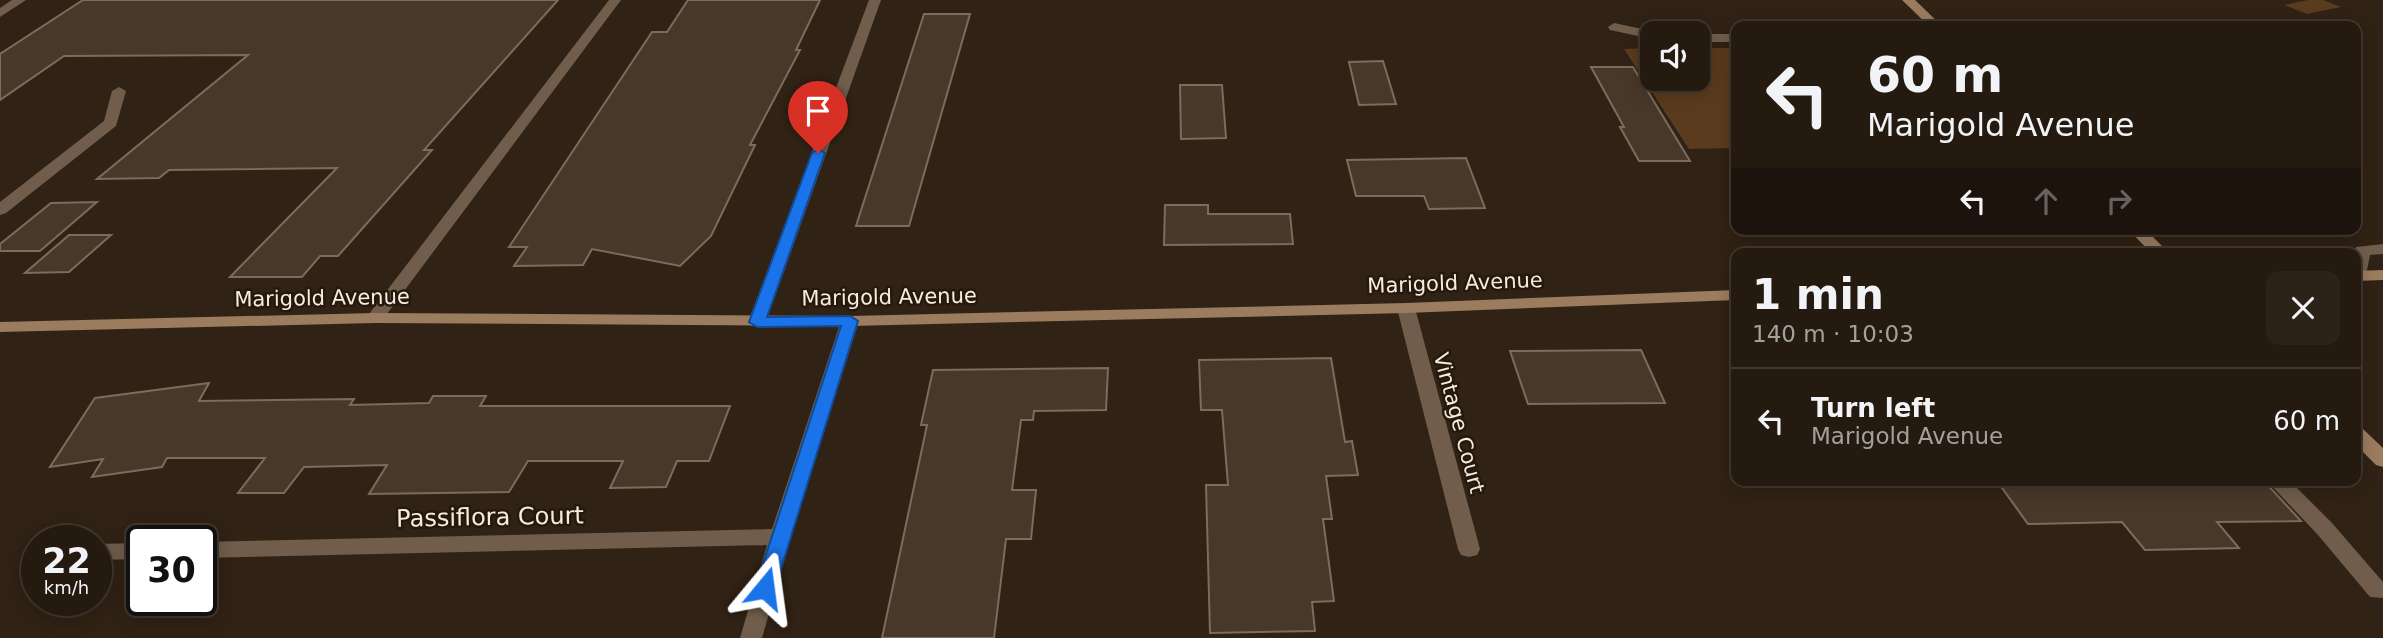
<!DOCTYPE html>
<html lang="en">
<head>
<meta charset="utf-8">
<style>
  :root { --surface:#241a0f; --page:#2c2318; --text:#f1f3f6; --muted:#a3a19e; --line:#41382f }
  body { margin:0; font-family:"DejaVu Sans",sans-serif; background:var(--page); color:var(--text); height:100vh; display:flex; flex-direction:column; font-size:26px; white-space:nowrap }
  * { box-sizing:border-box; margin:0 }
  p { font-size:23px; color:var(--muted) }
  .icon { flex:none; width:38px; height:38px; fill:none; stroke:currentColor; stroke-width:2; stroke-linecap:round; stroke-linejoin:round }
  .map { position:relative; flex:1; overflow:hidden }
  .sheet { position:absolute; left:1731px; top:248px; width:630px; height:238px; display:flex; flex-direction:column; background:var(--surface); border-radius:14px; box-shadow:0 4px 18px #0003,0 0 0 2px var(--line) }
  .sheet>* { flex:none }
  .banner { position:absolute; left:1731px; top:21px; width:630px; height:214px; border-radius:14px; box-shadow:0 4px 18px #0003,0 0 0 2px var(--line); background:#241a0f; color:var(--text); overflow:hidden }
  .buttons { position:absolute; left:1640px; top:21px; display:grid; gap:14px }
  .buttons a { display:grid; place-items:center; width:70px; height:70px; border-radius:14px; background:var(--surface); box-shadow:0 4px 18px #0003,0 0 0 2px var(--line); font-size:35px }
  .speed { position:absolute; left:21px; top:525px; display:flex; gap:14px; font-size:35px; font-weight:700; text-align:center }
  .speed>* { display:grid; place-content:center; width:91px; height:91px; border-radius:50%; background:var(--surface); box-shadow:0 4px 18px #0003,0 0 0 2px var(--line); line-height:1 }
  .speed small { font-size:18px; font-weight:400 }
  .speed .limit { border:4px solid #111; border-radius:10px; background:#fff; color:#111 }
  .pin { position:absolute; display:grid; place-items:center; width:60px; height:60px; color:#fff; margin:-72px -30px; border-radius:50% 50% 50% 0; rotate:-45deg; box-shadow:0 0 7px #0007 }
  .pin .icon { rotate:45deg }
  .me { position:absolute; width:77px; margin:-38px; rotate:16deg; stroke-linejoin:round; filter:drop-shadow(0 0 5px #0008) }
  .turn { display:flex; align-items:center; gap:24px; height:147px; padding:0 21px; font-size:32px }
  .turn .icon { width:91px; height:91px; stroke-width:2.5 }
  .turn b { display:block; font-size:49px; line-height:60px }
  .lanes { display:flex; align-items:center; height:66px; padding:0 21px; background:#0003; justify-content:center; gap:35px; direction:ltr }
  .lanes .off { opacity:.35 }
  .round { display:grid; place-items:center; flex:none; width:74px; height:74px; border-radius:14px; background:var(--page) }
  .head { display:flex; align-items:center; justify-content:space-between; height:119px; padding:0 21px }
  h1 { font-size:42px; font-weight:800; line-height:52px }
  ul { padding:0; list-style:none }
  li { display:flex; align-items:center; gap:21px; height:105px; padding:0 21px; border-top:2px solid var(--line) }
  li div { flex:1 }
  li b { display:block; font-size:26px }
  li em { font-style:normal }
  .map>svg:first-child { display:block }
  .green { fill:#5a3b1d }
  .building { fill:#48382a; stroke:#7d6b5c; stroke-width:2 }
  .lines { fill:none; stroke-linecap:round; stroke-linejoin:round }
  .lane { fill:#705d4b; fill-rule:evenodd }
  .street { fill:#705d4b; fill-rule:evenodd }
  .secondary { fill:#9b7c5f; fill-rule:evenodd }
  .route { fill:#1a73e8; stroke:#114b97; stroke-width:2 }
  .labels { text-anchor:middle; stroke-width:5; stroke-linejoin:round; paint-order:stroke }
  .street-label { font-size:21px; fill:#f6ece3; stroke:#26180b }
  .near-street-label { font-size:24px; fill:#f6ece3; stroke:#26180b }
</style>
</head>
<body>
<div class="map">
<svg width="2383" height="638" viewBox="0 0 2383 638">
  <rect width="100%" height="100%" fill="#302214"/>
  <path class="green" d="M2308,0H2323L2341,7L2307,14L2284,5Z
    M1652,48V79H1698V48H1736V148L1689,149L1624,49Z"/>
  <path class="building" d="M83,0H558L424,150H432L338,256H320L302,277H230L337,168L169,170L159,178L97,179L248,55L64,56L0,100V54Z
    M688,0H820L796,50H800L750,145H755L711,236L680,266L592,249L583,265L514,266L527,247H509L652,32H667Z
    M924,14H970L909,226H856Z
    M1383,61L1396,104L1359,105L1349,62Z
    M1591,67H1633L1690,161H1639L1620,127H1624Z
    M1180,85H1222L1226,138L1181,139Z
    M1466,158L1485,208L1429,209L1424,196H1356L1347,160Z
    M97,202L40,251H0V244L51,203Z
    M1165,205H1208V214H1290L1293,244L1164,245Z
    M69,235H111L69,272L25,273Z
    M1641,350L1665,403L1528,404L1510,351Z
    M1331,358L1345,442L1352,441L1358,475L1326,476L1332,519H1323L1334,601L1312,602L1315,631L1210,633L1206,485H1228L1222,410H1201L1199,360Z
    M1108,368L1106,410L1034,411L1033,420H1021L1012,490H1036L1031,539H1006L994,638H882L927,425H921L933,370Z
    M209,383L199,401L354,399L350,405L429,403L433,396H486L480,406H730L709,461H677L666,487L610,488L623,461H528L509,492L369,494L387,465L304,467L284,493H238L265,458H167L162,467L92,477L103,459L50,467L95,398Z
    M1997,481H2264L2301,521L2217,522L2239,548L2145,550L2122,522L2028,524Z"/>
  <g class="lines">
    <path class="lane" d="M2383,244V254L2370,255L2365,280H2356V254H2353L2356,247Z
      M2267,481H2290L2332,523L2383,582V598L2370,597L2318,535Z"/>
    <path class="street" d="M12,0H26L0,17V8Z
      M609,0H621L381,322H369L366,318L369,314Z
      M869,0H881L766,322L763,326H751L748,322Z
      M1614,23L1652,31L1657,33H1652V39L1610,30L1608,27Z
      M1698,34H1736V42H1698Z
      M119,87L126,91L116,126L6,213L0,215V202L104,121L112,91Z
      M1406,303L1415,308L1480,549L1477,555L1469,557L1461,555L1458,549L1397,308Z
      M850,316L859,321L791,537L762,638H740L767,545L201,558V542L772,529L841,321Z
      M142,543V559L96,560V544Z"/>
    <path class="secondary" d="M1902,0H1915L1942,26H1929Z
      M2128,229H2145L2170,254H2152Z
      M2383,270V280L2356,281V271Z
      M1736,290V300L1406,313L850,326L375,323L0,332V322L375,313L850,316L1406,303Z
      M2356,427L2363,429L2383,448V467L2376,465L2356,445Z"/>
  </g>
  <path class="route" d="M818,149L825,153L767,317L850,316L858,321L775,588L772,593L765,595L758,593L755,588L841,326L757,327L749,322L812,153Z"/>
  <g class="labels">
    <g class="street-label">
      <text transform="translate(1455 283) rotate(-2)" y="7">Marigold Avenue</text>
      <text transform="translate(889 297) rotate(-1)" y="7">Marigold Avenue</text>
      <text transform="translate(322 298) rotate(-1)" y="7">Marigold Avenue</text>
      <text transform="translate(1459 423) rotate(75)" y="7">Vintage Court</text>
    </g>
    <g class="near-street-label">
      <text transform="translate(490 517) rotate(-1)" y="8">Passiflora Court</text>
    </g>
  </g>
</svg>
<div class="buttons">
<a><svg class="icon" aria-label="sound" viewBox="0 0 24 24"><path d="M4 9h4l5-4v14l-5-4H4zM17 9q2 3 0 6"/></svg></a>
</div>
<div class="speed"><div>22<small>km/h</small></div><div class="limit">30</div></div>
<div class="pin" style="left:818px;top:153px;background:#d93025"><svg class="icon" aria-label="arrive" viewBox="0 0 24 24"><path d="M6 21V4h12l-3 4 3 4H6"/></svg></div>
<svg class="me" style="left:765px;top:588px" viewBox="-20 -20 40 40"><path d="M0-17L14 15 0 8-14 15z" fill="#1a73e8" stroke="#fff" stroke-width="4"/></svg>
<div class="banner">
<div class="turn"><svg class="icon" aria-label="left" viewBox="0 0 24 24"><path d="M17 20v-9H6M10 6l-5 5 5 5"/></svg><div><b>60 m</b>Marigold Avenue</div></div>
<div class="lanes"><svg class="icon" aria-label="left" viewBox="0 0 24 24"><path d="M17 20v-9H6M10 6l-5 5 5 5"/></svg><svg class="icon off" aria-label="ahead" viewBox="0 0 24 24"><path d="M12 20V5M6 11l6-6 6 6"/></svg><svg class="icon off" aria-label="right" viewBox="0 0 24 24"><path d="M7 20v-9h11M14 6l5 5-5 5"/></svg></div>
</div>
<section class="sheet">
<div class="head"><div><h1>1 min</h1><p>140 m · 10:03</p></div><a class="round"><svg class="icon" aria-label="close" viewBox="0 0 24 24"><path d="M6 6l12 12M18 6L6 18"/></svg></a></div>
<ul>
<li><svg class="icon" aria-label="left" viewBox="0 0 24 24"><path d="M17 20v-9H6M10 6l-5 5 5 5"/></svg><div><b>Turn left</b><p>Marigold Avenue</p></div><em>60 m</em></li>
</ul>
</section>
</div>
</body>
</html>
